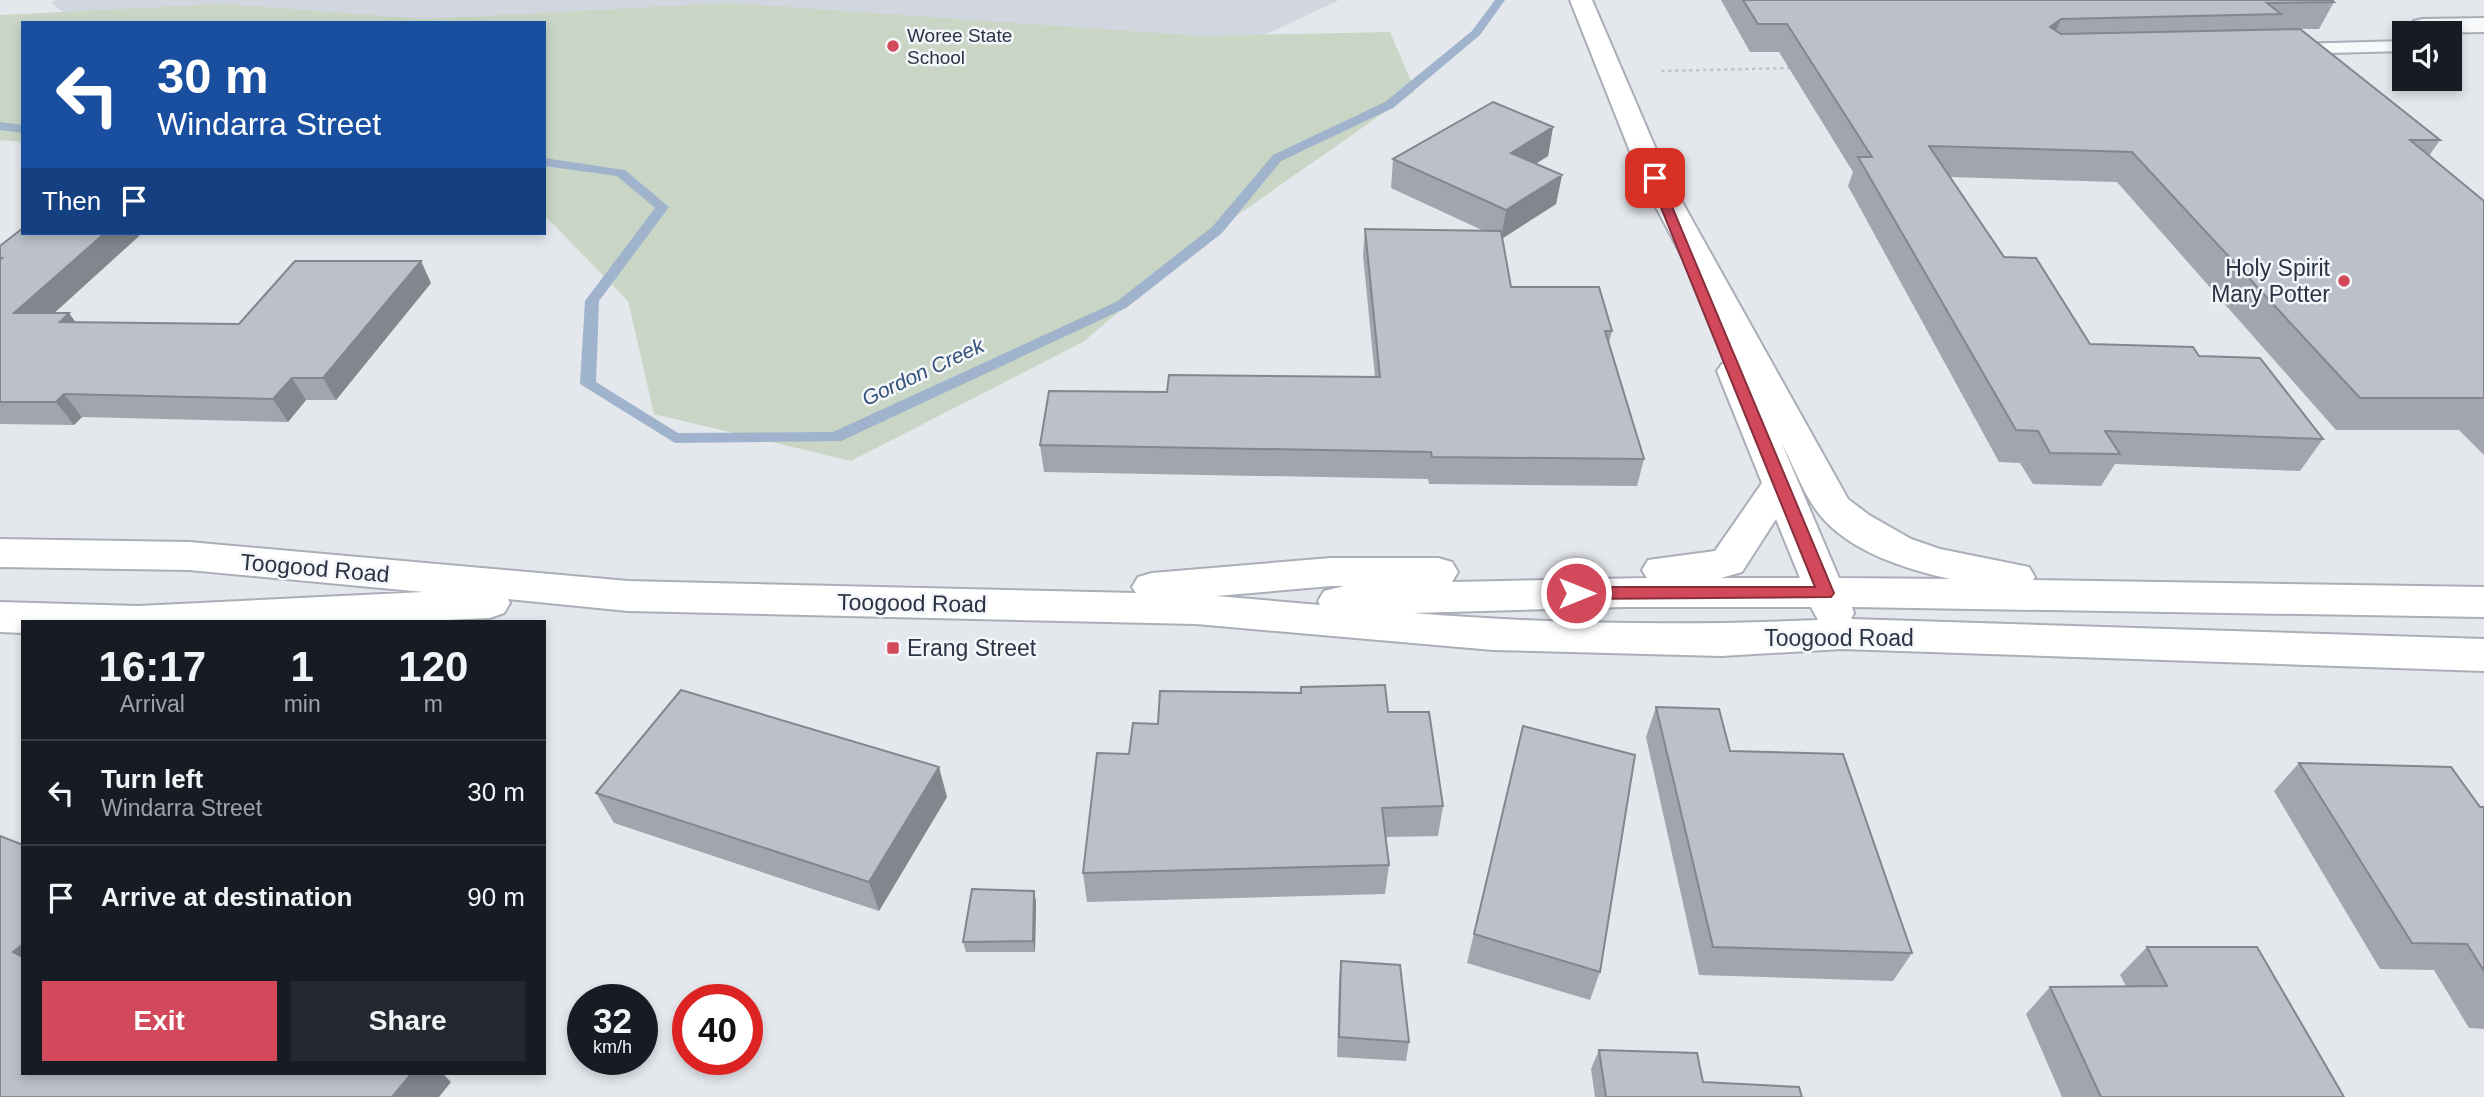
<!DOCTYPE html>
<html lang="en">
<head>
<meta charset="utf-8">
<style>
  :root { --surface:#171b24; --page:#242831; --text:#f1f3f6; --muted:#9ea1a6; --line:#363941; --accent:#d1495b }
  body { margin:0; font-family:Arial,sans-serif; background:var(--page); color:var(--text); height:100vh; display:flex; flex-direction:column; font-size:26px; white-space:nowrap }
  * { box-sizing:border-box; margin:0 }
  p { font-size:23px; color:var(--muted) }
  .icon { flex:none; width:38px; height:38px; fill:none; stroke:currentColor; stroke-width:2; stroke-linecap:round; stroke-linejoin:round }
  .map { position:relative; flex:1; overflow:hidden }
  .drawer { position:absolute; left:21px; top:620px; width:525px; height:455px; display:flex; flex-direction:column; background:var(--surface); border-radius:0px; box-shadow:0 4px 10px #0003 }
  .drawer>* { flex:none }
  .hud { position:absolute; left:21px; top:21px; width:525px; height:214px; border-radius:0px; box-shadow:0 4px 10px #0003; background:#1a4fa0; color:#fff; overflow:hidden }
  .tools { position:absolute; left:2392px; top:21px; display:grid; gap:14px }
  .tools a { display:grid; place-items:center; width:70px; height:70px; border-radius:0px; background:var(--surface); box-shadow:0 4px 10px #0003; font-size:35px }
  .speed { position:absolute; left:567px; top:984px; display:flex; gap:14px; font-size:35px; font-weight:700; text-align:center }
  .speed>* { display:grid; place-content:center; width:91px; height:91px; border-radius:50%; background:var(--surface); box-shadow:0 4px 10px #0003; line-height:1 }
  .speed small { font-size:18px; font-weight:400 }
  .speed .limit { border:10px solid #d22; background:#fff; color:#111 }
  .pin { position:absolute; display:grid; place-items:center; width:60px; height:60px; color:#fff; margin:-30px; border-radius:14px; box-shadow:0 4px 10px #0006 }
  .me { position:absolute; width:77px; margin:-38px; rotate:90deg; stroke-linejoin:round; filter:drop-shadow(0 0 5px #0008) }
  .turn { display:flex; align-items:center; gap:24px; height:147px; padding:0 21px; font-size:32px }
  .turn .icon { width:91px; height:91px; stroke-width:2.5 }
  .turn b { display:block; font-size:49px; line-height:60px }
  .then { display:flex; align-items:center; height:66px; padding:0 21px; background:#0003; gap:14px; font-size:26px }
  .eta { display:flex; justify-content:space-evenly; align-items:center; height:119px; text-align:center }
  .eta b { font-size:42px; font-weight:700; line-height:49px }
  .action { display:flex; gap:14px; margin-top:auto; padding:14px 21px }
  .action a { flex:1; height:80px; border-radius:0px; background:var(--accent); color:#fff; font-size:28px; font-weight:700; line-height:80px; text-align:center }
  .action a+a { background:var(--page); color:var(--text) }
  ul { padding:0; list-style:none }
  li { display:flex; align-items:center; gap:21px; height:105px; padding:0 21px; border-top:2px solid var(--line) }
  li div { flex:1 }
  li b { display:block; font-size:26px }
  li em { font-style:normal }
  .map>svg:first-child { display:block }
  .built { fill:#d2d6de }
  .green { fill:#c9d6c5 }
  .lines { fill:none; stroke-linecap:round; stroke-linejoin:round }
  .stream { fill:#9fb4cc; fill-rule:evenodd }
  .lane-casing { stroke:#a9aeb7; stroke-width:4 }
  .street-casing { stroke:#a9aeb7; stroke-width:4 }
  .secondary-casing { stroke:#a9aeb7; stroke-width:4 }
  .path { stroke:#c2c5cb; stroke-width:2.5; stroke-dasharray:3.5 3.5; stroke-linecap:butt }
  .lane { fill:#f7f8fa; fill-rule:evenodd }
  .street { fill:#f7f8fa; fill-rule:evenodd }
  .secondary { fill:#fff; fill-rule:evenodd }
  .wall { fill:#a1a5ae }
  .shaded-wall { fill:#83868d }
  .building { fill:#bbc0ca; stroke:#83868d; stroke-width:2 }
  .route { fill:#d1495b; stroke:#882f3b; stroke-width:2 }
  .poi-dot { fill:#d1495b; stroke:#f4f6f9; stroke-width:2.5 }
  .labels { text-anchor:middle; stroke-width:5; stroke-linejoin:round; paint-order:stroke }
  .far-poi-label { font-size:19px; fill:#2b3445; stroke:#f4f6f9; text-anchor:start }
  .far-water-label { font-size:21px; font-style:italic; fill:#34527a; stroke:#f4f6f9 }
  .poi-label { font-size:23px; fill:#2b3445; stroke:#f4f6f9; text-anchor:end }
  .street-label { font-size:23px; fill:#2b3445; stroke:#f4f6f9 }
</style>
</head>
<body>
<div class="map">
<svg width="2484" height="1097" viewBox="0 0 2484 1097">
  <rect width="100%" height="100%" fill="#e4e7ec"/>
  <path class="built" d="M56,0H1339L1173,78L544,23H76L51,2Z"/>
  <path class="green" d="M729,3L1201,36L1390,32L1415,91L1216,230L1083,342L851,461L654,414L628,301L544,215V23H23V142L0,140V15L223,4L425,19Z"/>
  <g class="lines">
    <path class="stream" d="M1495,0H1505L1480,35L1393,108L1281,161L1222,233L1126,308L841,441L675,443L580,384L585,301L655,208L617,176L544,166V158L625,170L669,207L599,301L596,382L678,433L833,432L1116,302L1212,227L1273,155L1385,102L1472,31Z
      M0,122L23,125V133L0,130Z"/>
    <defs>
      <path id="lane" d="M2404,41V51L2294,54L2286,49L2294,44Z"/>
      <path id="street" d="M2484,18V32L2422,33L2414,31L2410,26L2414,21L2422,19Z"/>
      <path id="secondary" d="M1570,0H1592L1667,175L1848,499L1869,515L1911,539L1940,549L2029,567L2035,577L2033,580L2484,587V617L1852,607L1854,613L1851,619L2484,639V671L1842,649L1721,656L1493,650L1196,624L628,611L508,599L510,603L504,613L490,618L423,621H23V633L0,632V602L138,606L424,592L189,570L0,567V539L189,542L628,581L1136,593L1132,587L1138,577L1152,573L1331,558H1438L1452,562L1458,572L1452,582L1647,578L1642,570L1648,560L1715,551L1762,483L1717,371L1722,364L1738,362L1657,209L1650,202ZM1782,444C1794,466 1804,496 1820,515C1850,552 1906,569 1950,579L1839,578ZM1776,519L1800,578H1721L1742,572ZM1331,586H1344L1324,591L1318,601L1320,605L1216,596ZM1624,607H1811L1818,620C1683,626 1547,624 1413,613Z"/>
    </defs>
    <use href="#lane" class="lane-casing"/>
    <use href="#street" class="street-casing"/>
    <use href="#secondary" class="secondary-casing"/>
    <path class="path" d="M1661,71L1793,68"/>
    <use href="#lane" class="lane"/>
    <use href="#street" class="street"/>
    <use href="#secondary" class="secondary"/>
  </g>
  <path class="wall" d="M1721,0H2332L2334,2L2319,29H2300L2440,140L2429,156L2484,201V455L2459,430H2336L2117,182L1950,177L2004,257L2090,344L2199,356L2323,439L2300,471L2115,464L2101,486L2033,484L2020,463L1999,462L1848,186L1853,172L1779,52H1750Z
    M1553,127L1548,156L1535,164L1562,175L1556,204L1502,239L1511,287L1612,331L1609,343L1644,459L1637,486L1429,484L1428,479L1044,472L1040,445L1167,392L1375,377L1363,255L1365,229L1484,231L1391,188L1393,159Z
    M23,233H137L139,236L54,313L76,322L239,324L431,283L336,400H306L288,422L82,417L74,425L0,424V246Z
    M1301,687L1388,712L1443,806L1438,836L1386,837L1389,865L1385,894L1087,902L1083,873L1129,754L1300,693Z
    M1656,707L1912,953L1893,981L1699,975L1646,737Z
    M1523,726L1600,972L1590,1000L1467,963Z
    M2299,763L2484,807V1029L2469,1028L2434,970L2380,969L2274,791Z
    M596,793L947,797L879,911L614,823Z
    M1034,891L1036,902L1035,952H966L963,942Z
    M2147,947L2344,1097H2062L2026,1014L2050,987L2126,986L2120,975Z
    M1341,961L1409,1042L1406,1061L1337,1057L1339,981Z
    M1599,1050L1703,1082L1802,1097H1595L1591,1069Z"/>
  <path class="shaded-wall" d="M2061,19L2049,46L2050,27Z
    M1553,127L1548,156L1507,182L1511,153Z
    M1562,175L1556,204L1501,239L1506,210Z
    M105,233H137L139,236L30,335L14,313Z
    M421,261L431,283L336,400L323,378Z
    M69,313L85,335L60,322Z
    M292,378L306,400L288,422L273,399Z
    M64,394L82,417L74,425L56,402Z
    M939,767L947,797L879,911L869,882Z
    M1034,891L1036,902L1035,952L1033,941Z
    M23,944V960L13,952Z
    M412,1073H442L451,1082L439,1097H392Z"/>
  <path class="building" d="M1743,0H2332L2334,2L2267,3L2281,14L2061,19L2050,27L2061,34L2300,29L2440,140H2410L2484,201V398H2360L2132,152L1929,146L2004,257L2036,258L2090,344L2193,347L2199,356L2260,358L2323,439L2105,431L2120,454L2050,453L2038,431L2016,430L1858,157H1872L1787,24H1758Z
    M1493,102L1553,127L1511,153L1562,175L1506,210L1393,159Z
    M23,228V233H105L14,313H69L60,322L239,324L295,261H421L323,378H292L273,399L64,394L56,402H0V260L2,258H0V246Z
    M1365,229L1501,231L1511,287H1599L1612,331H1605L1644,459L1432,457L1431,452L1040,445L1049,391L1167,392L1169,375L1380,377Z
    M1385,685L1388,712H1429L1443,806L1382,808L1389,865L1083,873L1097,753L1129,754L1133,723L1158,724L1160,691L1301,693V687Z
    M681,690L939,767L869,882L596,793Z
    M1656,707L1719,709L1730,751L1843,754L1912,953L1713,947Z
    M1523,726L1635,755L1600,972L1474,934Z
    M2299,763L2451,767L2480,807H2484V971L2467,944L2412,943Z
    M0,836L23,845V944L13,952L23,957V1073H412L392,1097H0Z
    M972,889L1034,891L1033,941L963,942Z
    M2147,947H2257L2344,1097H2101L2050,987L2167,986Z
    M1341,961L1400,965L1409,1042L1339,1037Z
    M1599,1050L1697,1053L1703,1082L1799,1087L1802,1097H1606Z"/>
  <path class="route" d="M1651,176L1660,178L1834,593L1831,597L1576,599L1568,593L1576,587H1815L1649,178Z"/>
  <g class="poi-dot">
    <circle cx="893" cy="46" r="7"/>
    <circle cx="2344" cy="281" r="7"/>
    <rect x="886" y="641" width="14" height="14" rx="3.5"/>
  </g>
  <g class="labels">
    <g class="far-poi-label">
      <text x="907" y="42">Woree State<tspan x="907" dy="22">School</tspan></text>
    </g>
    <g class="far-water-label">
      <text transform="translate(923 372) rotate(-25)" y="7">Gordon Creek</text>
    </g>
    <g class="poi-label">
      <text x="2330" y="276">Holy Spirit<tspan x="2330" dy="26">Mary Potter</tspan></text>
      <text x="907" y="656" text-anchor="start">Erang Street</text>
    </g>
    <g class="street-label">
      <text transform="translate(315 568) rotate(5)" y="8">Toogood Road</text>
      <text transform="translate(912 603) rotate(1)" y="8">Toogood Road</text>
      <text x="1839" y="646">Toogood Road</text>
    </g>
  </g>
</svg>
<div class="tools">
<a><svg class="icon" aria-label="sound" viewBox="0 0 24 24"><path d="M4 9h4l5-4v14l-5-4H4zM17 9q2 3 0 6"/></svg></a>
</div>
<div class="speed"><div>32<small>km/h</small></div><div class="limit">40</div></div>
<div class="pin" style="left:1655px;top:178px;background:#d93025"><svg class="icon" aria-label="arrive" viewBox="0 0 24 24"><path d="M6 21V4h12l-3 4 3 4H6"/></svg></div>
<svg class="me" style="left:1576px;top:593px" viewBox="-20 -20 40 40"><circle r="17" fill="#d1495b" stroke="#fff" stroke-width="3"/><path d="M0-11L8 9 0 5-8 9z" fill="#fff"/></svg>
<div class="hud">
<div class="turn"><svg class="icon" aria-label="left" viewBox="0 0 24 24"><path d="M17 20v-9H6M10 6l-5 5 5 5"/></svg><div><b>30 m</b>Windarra Street</div></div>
<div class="then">Then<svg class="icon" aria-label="arrive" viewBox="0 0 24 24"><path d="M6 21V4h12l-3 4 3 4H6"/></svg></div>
</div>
<section class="drawer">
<div class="eta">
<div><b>16:17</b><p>Arrival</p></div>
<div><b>1</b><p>min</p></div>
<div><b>120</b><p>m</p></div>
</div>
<ul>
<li><svg class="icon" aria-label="left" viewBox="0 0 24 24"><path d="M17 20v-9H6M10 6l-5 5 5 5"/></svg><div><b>Turn left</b><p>Windarra Street</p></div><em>30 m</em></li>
<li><svg class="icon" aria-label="arrive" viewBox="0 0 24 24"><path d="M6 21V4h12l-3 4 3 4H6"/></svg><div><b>Arrive at destination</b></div><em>90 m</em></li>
</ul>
<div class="action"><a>Exit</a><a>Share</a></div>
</section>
</div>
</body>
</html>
